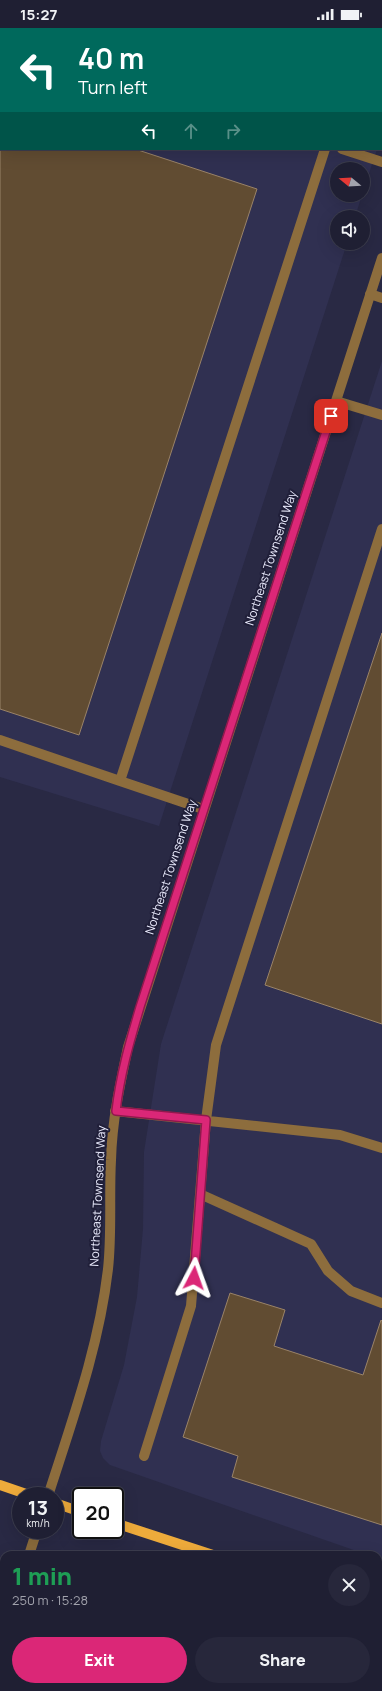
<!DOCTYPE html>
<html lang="en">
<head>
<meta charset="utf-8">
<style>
  :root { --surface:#1f1f33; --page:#27273b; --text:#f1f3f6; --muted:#a1a2ac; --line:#3c3d4e; --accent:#db2777 }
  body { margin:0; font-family:Manrope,sans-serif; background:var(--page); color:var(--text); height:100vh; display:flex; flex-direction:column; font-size:15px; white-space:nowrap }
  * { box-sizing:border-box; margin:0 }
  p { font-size:13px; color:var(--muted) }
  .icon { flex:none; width:22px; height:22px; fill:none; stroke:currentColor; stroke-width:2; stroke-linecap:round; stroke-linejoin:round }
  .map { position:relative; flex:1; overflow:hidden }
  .details { position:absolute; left:0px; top:1523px; width:382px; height:140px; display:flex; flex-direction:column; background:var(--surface); border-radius:12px 12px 0 0; box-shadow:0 4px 16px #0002,0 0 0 1px var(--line) }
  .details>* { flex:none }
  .banner { position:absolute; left:0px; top:0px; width:382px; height:122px; box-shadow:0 4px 16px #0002,0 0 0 1px var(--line); background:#00695c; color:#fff; overflow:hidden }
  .needle { width:26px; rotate:288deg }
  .buttons { position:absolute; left:330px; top:134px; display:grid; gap:8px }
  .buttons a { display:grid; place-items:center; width:40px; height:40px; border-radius:50%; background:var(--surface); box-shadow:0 4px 16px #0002,0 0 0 1px var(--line); font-size:20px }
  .speed { position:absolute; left:12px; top:1459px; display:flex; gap:8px; font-size:20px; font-weight:700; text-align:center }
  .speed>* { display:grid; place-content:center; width:52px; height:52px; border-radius:50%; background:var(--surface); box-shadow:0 4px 16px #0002,0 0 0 1px var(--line); line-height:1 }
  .speed small { font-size:10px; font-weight:400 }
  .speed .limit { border:2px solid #111; border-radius:6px; background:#fff; color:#111 }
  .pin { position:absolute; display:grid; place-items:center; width:34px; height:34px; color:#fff; margin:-17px; border-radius:8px; box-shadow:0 2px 6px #0006 }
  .me { position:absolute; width:44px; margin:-22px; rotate:4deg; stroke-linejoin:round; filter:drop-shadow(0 0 3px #0008) }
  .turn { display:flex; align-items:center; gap:14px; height:84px; padding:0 12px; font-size:18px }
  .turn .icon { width:52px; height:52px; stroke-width:2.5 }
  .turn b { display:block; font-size:28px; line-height:34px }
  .lanes { display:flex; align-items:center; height:38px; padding:0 12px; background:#0003; justify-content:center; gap:20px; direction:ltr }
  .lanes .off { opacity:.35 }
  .round { display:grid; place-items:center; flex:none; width:42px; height:42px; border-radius:21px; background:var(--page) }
  .headline { display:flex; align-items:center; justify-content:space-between; height:68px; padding:0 12px }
  h1 { font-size:24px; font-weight:800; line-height:30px; color:#1e9e55 }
  .button { display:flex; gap:8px; margin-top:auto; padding:8px 12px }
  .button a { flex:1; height:46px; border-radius:24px; background:var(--accent); color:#fff; font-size:16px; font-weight:800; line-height:46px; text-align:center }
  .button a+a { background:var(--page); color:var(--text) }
  .status { display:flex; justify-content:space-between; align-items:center; height:28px; padding:0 20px; background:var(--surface); direction:ltr }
  .status svg { height:11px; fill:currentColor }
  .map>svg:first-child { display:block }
  .built { fill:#303051 }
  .building { fill:#614c32; stroke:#9a8368 }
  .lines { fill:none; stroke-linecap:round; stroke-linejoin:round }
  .minor { stroke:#8d6d3d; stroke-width:10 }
  .major { stroke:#eeab3b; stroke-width:10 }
  .route-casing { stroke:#8e194d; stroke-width:10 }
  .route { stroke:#db2777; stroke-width:7 }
  .labels { text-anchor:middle; stroke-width:4; stroke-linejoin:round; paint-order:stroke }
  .street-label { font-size:12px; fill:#ebecfe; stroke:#201f39 }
</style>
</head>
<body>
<div class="status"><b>15:27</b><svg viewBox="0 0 49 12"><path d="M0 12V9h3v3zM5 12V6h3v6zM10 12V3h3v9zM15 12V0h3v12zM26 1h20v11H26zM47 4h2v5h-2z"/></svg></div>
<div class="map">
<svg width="382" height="1663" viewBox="0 0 382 1663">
  <rect width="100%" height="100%" fill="#292944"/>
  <path class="built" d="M0,0H382L381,108V1H1V121H377L363,164V141H337V167H362L355,189H337V215H347L159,798L0,749Z
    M382,333V1532L378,1530V1527H368L110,1437L103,1430L100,1423L101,1413L124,1337L137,1269L143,1201L144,1124L161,1016Z"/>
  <path class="building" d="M0,77L1,121H135L257,161L79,707L0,681Z
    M382,605V996L265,957Z
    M230,1265L285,1282L274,1318L363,1347L381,1292L382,1293V1497L232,1449L238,1428L183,1409Z
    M214,1659H254L253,1663H226Z
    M266,1659H309L308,1663H272L273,1661Z
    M320,1659H368L367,1663H318Z"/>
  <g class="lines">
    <path class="minor" d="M366,1V0
      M0,14H1
      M342,121L382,134
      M370,266L382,270
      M336,373L382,387
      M0,712L120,753
      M203,781L120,753L325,121
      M115,1083L340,1107L382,1120
      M200,1166L311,1216L328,1243L351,1263L382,1275
      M144,1428L191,1278L206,1092L216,1017L382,501
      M48,1468C72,1393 99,1319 108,1241C112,1205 109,1168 111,1132C112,1093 120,1056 128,1019L382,230
      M29,1527L37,1502
      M0,1618L4,1605
      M126,1659L139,1663
      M106,1663L108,1659"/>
    <path class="major" d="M0,1457L32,1468
      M55,1475L81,1484
      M115,1495L213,1527
      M378,1581L382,1582"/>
  </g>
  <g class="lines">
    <defs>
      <path id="route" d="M194,1250L206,1092L116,1083C120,1047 130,1013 140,979L331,388"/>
    </defs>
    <use href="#route" class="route-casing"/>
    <use href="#route" class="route"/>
  </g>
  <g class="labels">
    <g class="street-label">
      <text transform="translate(271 530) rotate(-72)" y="4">Northeast Townsend Way</text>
      <text transform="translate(171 839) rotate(-72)" y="4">Northeast Townsend Way</text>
      <text transform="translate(98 1168) rotate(-87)" y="4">Northeast Townsend Way</text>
    </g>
  </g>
</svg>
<div class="buttons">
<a><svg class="needle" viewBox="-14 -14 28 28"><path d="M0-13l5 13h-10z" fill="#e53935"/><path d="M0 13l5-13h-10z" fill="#a1a2ac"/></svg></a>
<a><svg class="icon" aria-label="sound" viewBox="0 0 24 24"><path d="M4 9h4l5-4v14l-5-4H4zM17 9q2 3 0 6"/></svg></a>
</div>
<div class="speed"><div>13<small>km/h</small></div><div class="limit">20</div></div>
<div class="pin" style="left:331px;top:388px;background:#d93025"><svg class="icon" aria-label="arrive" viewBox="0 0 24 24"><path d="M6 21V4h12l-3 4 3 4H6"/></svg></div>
<svg class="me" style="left:194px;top:1250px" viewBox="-20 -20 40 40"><path d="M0-17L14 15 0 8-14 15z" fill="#db2777" stroke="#fff" stroke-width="4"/></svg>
<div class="banner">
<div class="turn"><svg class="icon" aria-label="left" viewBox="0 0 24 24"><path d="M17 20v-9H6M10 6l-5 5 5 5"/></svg><div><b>40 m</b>Turn left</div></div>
<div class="lanes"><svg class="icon" aria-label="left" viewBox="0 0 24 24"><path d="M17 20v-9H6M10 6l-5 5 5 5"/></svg><svg class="icon off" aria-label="ahead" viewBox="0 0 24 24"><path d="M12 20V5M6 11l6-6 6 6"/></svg><svg class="icon off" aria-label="right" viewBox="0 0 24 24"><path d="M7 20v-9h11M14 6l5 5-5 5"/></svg></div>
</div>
<section class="details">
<div class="headline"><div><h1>1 min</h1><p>250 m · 15:28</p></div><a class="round"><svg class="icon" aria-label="close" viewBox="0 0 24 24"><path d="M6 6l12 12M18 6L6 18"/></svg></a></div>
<div class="button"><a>Exit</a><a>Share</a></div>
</section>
</div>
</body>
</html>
